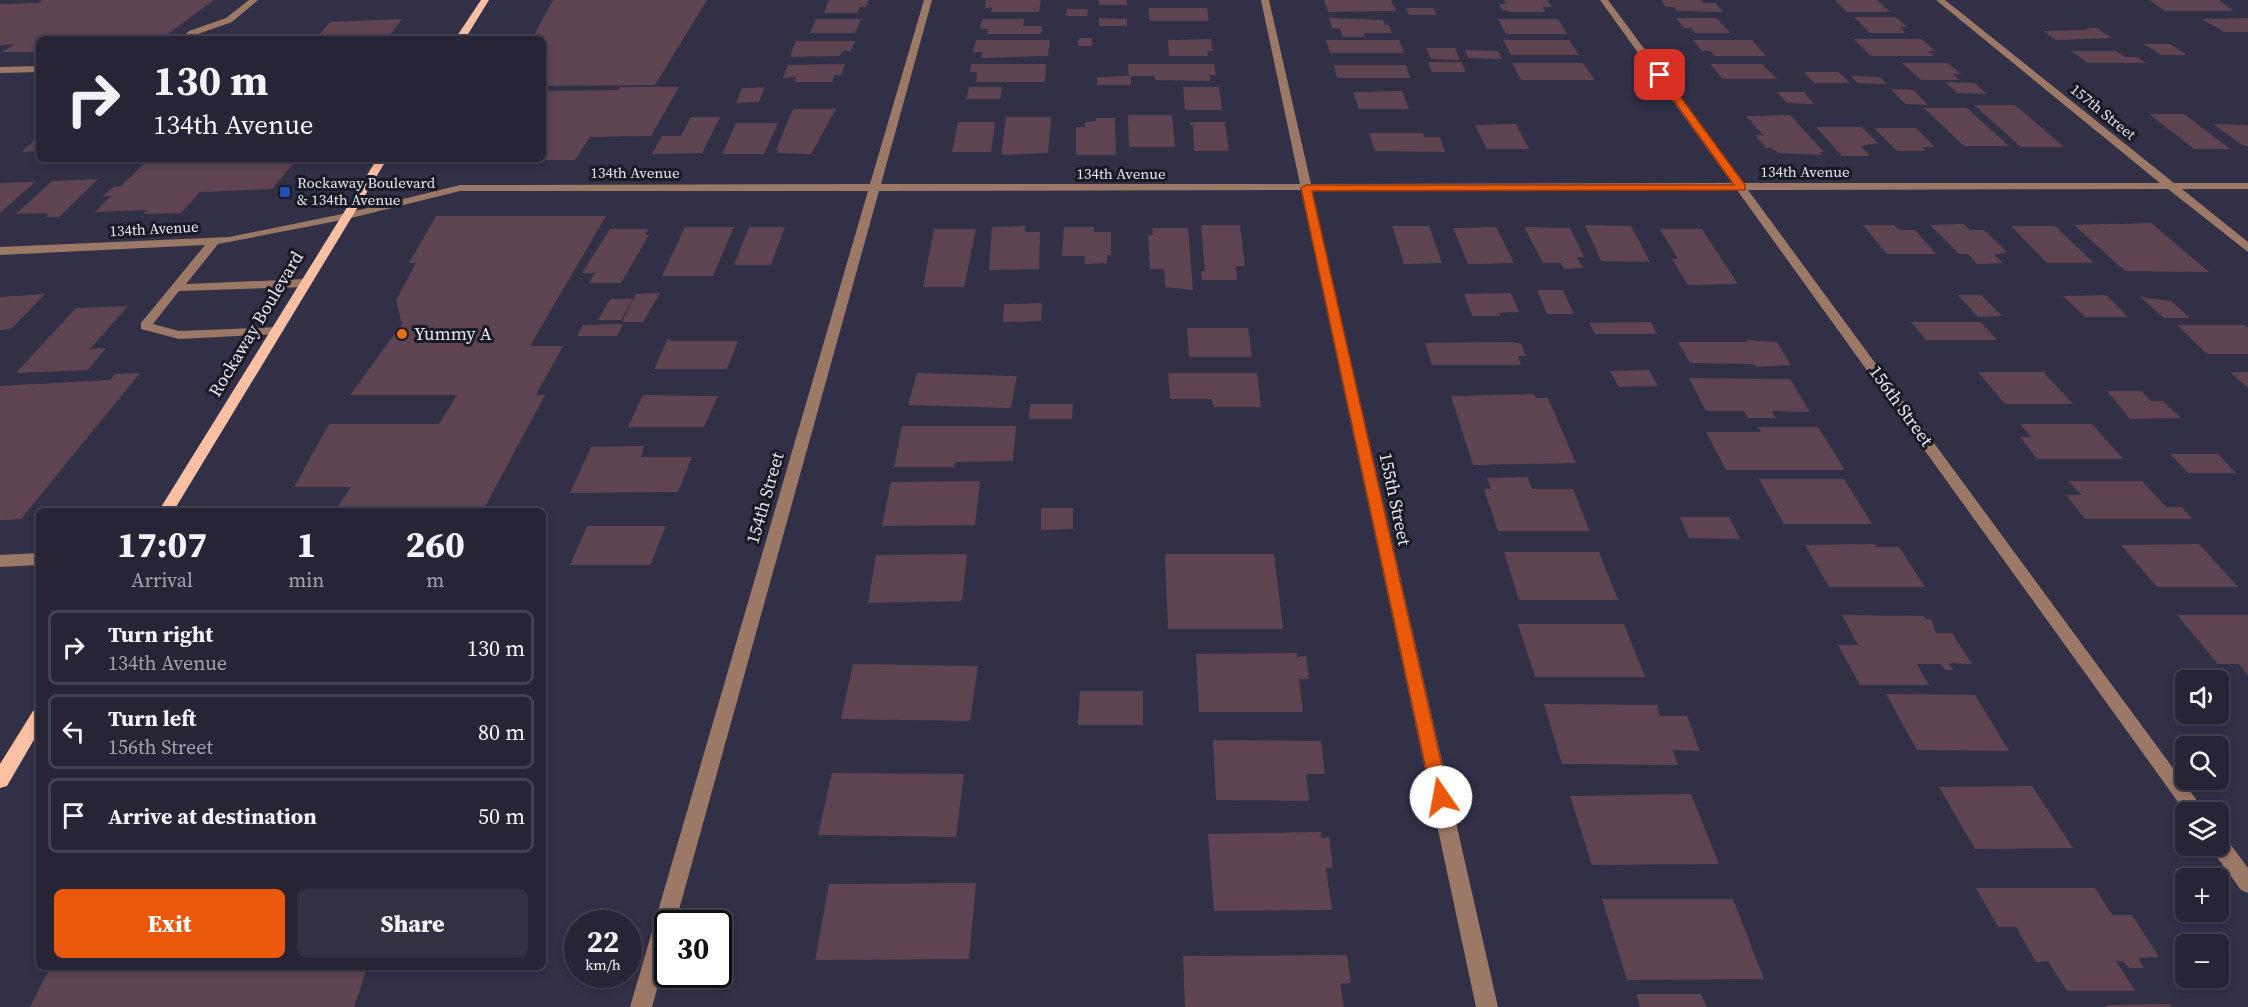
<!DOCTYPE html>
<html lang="en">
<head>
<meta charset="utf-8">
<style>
  :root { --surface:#262435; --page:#323041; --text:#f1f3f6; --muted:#a4a4ad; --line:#424150; --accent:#ea580c }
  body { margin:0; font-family:"Source Serif 4",serif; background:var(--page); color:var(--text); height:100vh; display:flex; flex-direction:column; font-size:22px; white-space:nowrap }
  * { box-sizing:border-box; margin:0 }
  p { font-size:20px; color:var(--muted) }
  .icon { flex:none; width:33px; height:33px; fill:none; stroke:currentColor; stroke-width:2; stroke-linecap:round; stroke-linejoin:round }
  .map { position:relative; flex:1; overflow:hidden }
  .panel { position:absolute; left:36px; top:508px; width:510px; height:462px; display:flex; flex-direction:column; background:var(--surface); border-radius:9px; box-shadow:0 3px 9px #0003,0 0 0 2px var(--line) }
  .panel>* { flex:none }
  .guide { position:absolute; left:36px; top:36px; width:510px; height:126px; border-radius:9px; box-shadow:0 3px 9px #0003,0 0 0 2px var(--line); background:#262435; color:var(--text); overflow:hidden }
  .controls { position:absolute; left:2175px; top:670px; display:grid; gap:12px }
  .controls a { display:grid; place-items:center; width:54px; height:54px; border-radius:9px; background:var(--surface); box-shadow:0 3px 9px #0003,0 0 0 2px var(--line); font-size:30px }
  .speed { position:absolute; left:564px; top:910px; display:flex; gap:12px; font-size:30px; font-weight:700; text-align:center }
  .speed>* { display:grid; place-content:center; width:78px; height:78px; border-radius:50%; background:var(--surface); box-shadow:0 3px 9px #0003,0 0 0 2px var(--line); line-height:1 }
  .speed small { font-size:15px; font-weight:400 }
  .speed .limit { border:3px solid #111; border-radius:9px; background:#fff; color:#111 }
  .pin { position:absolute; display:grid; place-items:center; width:51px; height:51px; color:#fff; margin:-26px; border-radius:12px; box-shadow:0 3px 9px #0006 }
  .me { position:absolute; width:66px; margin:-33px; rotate:348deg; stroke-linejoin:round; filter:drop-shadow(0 0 4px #0008) }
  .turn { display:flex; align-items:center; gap:21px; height:126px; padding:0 18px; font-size:27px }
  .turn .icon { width:78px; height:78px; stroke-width:2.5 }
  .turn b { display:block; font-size:42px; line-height:51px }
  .eta { display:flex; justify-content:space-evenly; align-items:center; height:102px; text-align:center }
  .eta b { font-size:36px; font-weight:800; line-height:42px }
  .cta { display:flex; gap:12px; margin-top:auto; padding:12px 18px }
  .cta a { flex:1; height:69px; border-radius:9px; background:var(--accent); color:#fff; font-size:24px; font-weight:800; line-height:69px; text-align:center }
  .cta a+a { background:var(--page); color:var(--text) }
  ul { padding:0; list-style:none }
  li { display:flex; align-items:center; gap:18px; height:75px; margin:0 12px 9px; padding:0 6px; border:3px solid var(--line); border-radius:9px }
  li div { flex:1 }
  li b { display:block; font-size:22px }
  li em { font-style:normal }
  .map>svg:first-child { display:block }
  .building { fill:#5d4450 }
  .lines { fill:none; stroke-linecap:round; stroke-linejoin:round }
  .minor { fill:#9c7867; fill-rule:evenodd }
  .major { fill:#fbbfa3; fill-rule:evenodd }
  .route { fill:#ea580c; stroke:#983908; stroke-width:1.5 }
  .transit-dot { fill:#1a4fb4; stroke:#1a1a24; stroke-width:2 }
  .food-dot { fill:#e8710a; stroke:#1a1a24; stroke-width:2 }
  .labels { text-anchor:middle; stroke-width:6; stroke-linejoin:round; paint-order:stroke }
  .far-street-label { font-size:15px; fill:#e5e5f3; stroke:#1a1a24 }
  .far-poi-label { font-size:15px; fill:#e5e5f3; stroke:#1a1a24; text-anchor:start }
  .street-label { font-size:18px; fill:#e5e5f3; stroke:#1a1a24 }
  .poi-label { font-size:18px; fill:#e5e5f3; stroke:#1a1a24; text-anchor:start }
</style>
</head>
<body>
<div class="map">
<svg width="2248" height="1007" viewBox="0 0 2248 1007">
  <rect width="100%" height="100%" fill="#323047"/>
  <path class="building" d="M43,0H214L161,39H39V52H2L15,44L0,45V4L38,3Z
    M553,0H707L655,85L543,86V39H532Z
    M829,0H869L866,7H859L857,13H824Z
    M986,0H1041L1039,12H991L992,7L985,8Z
    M1099,0H1127V5H1099Z
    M1324,0H1391L1396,11L1328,12Z
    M1504,0H1547L1552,7H1543L1545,12H1511L1503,10L1499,4H1507Z
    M1661,0H1701L1704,3H1716L1723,12L1677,11L1674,7H1666Z
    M1835,0H1877L1890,12H1847Z
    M2149,0H2219L2233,11H2165Z
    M1148,8H1207L1209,21H1150Z
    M1406,8H1433L1437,15H1409Z
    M1067,9H1088L1087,16H1066Z
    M1854,17H1896L1907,27H1900L1905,33H1870Z
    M1099,18L1127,19V26H1099Z
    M1329,18L1383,20L1385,25H1389L1392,33H1364L1365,37H1343L1340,29L1332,28Z
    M1676,18H1717L1730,33H1695L1691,28H1684Z
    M2248,18V32H2224L2202,19Z
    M402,19L387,39H316L330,22Z
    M816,19H861L855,33H810Z
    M982,19H1024L1023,26H1042L1041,34H987L988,29H980Z
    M1498,19H1558L1567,34H1506Z
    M2086,28H2097L2112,38L2056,40L2043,31L2089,30Z
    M1079,38H1092V46H1078Z
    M1211,39L1213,51H1207L1208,56H1169L1168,40Z
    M1854,39H1922L1935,51H1928L1934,56H1871Z
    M976,40H1050L1048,56L981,58L982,52H973Z
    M1326,40H1399L1404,53H1330Z
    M1503,40H1569L1579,55H1511Z
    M1693,40H1752L1766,56H1715L1710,51H1702Z
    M796,41H855L851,51H842L840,56L790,57Z
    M2144,44H2170L2187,55H2161Z
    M1426,48H1455L1460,60L1431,59Z
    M1465,50L1498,51L1502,59L1468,58Z
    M2071,51H2116L2125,57H2137L2146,63H2088Z
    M1428,62H1461L1466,72H1432Z
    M1512,63H1583L1595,80H1521Z
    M1902,63H1948L1961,74H1953L1959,80H1921Z
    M845,64L841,75H834L832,82H794L796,77L783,78L788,65Z
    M971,64H1046L1045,82H976L977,72H970Z
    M1128,64H1214L1216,75H1210V81L1155,80V76H1129Z
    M1710,64H1762L1777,79H1723Z
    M1334,65H1406L1410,78H1337Z
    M1804,72H1839L1850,83H1814Z
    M1131,76V85H1097V77Z
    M1851,76L1880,77L1887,84L1857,83Z
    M1945,82L1975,83L1987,94L1957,93Z
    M620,87H679L651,136L590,137L575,160H543V95L546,91L618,90Z
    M765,87L759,102L736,103L742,88Z
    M969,87H1002L1000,99H966Z
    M1183,87H1219L1222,110H1185Z
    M1891,89L1914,90L1928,105L1905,104Z
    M1402,91L1409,109H1359L1353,92Z
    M1777,92H1804L1814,104L1787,103Z
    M1974,105H2015L2064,147H2021Z
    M1924,108H1967L2009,146H1964Z
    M793,109H836L811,154L777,153L779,150H776Z
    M2149,114H2184L2230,149H2194Z
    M1128,115H1172L1175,147H1129Z
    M1790,115L1824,152H1820L1823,155L1779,153L1771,148H1766L1755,135H1763L1746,116Z
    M691,117H720L702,153L652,154L662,136H681Z
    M1006,117H1051L1048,153L1001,155Z
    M1096,118H1115L1116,155H1076V127H1085V122L1096,121Z
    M958,122H995L991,152H952Z
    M1190,122H1225L1229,151H1194L1193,125H1190Z
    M736,123H778L764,154H722Z
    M1516,124L1529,149H1487L1475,125Z
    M2213,124L2248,125V146L2242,145Z
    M1816,127H1862L1878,143L1861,146L1870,156H1842Z
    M1874,128H1916L1935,147H1922L1926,151H1897Z
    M1369,133H1423L1424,137H1440L1445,152L1375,151Z
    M39,137V151L21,152Z
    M149,159H297L272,189L200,192L181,213L143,214L147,210L95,212L111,196H103L113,187L121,186Z
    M98,179L59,217H45L48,213L16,214L52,181Z
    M35,182L0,213V183Z
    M436,216H606L530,346H563L536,395H545L482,512H334L351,487H294L329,424H439L457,395H350L402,324L396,300L416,263H409Z
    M2151,223L2209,272L2125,271L2074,225Z
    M1964,224L1970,230H1984L2007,252L1994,255L2003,263L1977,264L1968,254H1959L1930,225Z
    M1201,225H1240L1245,266H1236L1237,280H1202L1201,271H1205Z
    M1585,225L1631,226L1650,262L1601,261Z
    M1863,225H1894L1899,230H1915L1936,254H1887Z
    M1025,226V232H1040L1039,269L989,270L992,227Z
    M1392,226H1429L1442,263L1404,264Z
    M2011,226H2055L2094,263H2047Z
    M685,227H734L713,276H662Z
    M749,227H785L771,265H734Z
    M1064,227H1094V232H1111V255H1107V263L1084,264L1085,256H1062Z
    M1496,227L1514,263L1468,264L1453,228Z
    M1524,227L1570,228L1584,257H1577L1583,268L1564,269L1561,263H1543Z
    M1152,228H1188L1193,290L1165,287L1164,269H1150L1148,235H1153Z
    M610,229H648L645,235H649L621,283H589L595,273H582Z
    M934,229H976L964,287H923Z
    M1660,229H1702L1738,284L1688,285L1672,259H1678Z
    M1537,290H1563L1574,314H1547Z
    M660,293L643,322H622L636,294Z
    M1511,293L1519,312L1499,313L1500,316H1472L1464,294Z
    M45,294L11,329L0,330V297Z
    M1958,295H1981L2002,316L1978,317Z
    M2106,295L2128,317H2085L2063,296Z
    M2140,297L2171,301L2190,318H2164Z
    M610,299H633L621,320H598Z
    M1042,303L1041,321L1003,322L1004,304Z
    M128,306L90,349L106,348L88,370L16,373L76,308Z
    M1651,322L1657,334H1595L1589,323Z
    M1911,322H1981L1997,340H1926Z
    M623,324L617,336H577L583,325Z
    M2177,325H2245L2248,328V354H2207Z
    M1187,328H1248L1252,357H1189Z
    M668,339L672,341H738L727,369H654Z
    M1746,340L1777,342L1791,365L1756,367L1754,364L1690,363L1678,342H1747Z
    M1512,342L1521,344L1526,356H1518L1521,365H1432L1425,343Z
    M1649,370L1658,386L1619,387L1610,371Z
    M1978,372H2043L2073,404H2005Z
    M2230,372H2248V388Z
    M140,373L21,519L0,520V386L110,380L115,374Z
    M917,373L1017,376L1011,408L908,405Z
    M1168,373H1257L1261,407H1213L1212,399H1170Z
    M1689,378L1790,379L1810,412L1771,411L1776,418H1748L1744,411H1706Z
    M2107,391H2141L2151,401H2163L2181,418L2130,419Z
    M1534,394L1536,398H1548L1576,463L1473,465L1451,396Z
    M643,395L718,396L704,427H628Z
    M1030,404H1073L1072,419H1029Z
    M2020,424H2092L2123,459H2037L2020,437H2031Z
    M902,426H1016L1013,461L955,462L954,467H894Z
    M1758,427H1818L1845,470H1726L1706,432H1761Z
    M644,446L641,457H692L678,492L570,493L591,447Z
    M2170,454H2218L2236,473H2188Z
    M1528,477L1532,489H1573L1590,531H1498L1484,489H1491L1487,478Z
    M1759,479H1844L1872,524H1784Z
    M980,481L975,525L882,526L891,482Z
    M2068,481H2142L2166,507H2182L2192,519H2085L2066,495H2082Z
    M1041,508H1073V529L1041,530Z
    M1680,517H1729L1740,539L1689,538Z
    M587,526H666L650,565H570Z
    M1875,544L1876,547H1899L1925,587H1829L1805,545Z
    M2199,544L2238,587H2157L2121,545Z
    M1504,552H1599L1618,600H1519Z
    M967,554L962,601L868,603L876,555Z
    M1165,554H1274L1283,629H1168Z
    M1842,615L1924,616L1926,619H1931L1936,633H1952L1972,664L1949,663L1953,670H1945L1941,664H1917L1929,685H1860L1838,645H1858Z
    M2177,615H2248V675L2239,664H2218Z
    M1518,624H1624L1645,677H1535Z
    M1297,653V657L1306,656L1309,679H1299L1303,712H1199L1196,654Z
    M853,664L978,666L970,721L841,719Z
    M1080,691H1143V725H1078Z
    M1886,694L1975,695L2009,751L1917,750Z
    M1544,704L1657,705L1660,716H1687L1700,751L1673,750L1678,765L1562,764Z
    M1213,740L1321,741L1325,774H1306L1309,801L1216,800Z
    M832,773L964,774L956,837L818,835Z
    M2032,786L2073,848L1975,849L1939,787Z
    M1691,794L1719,864L1592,865L1570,796Z
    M1321,832V838L1329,837L1333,868H1326L1332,910L1214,911L1208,834Z
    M976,883L969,959L815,960L829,884Z
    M1976,888H2095L2112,915H2132L2159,957L2138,958L2144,968H2129L2123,961H2116L2135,991H2067L2048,961L2036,962L2016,927H1998Z
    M1602,899H1733L1764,979L1627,980Z
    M1347,955L1351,983L1340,984L1344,1007H1185L1183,956Z
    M50,968H367L354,1007H30Z
    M1636,994H1701L1707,1007H1640Z
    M2170,1004L2172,1007H2107V1005Z"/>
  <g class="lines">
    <path class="minor" d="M249,0H258L232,22L195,35L190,39H180L189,31L226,18Z
      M924,0H932L881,184H1300L1261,0H1269L1311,184L1732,183L1600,0H1608L1744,183H2160L1936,0H1945L2174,183H2248V189H2182L2248,242V252L2168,189L1748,190L2206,813H2186L1737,190H1312L1498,1007H1476L1301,190L879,191L675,924H668V950L652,1007H630L868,191H460L347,219L218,244L186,284L305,279L311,283L305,287L179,291L153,324L179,331L282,327L283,330L277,334L179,339L141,329V323L205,245L0,255V247L229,237L347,213L460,185L870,184Z
      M39,66V72L0,73V67Z
      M39,553V565L0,567V555Z
      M2218,835L2225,837L2248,868V893L2241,890L2211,849L2210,846H2218Z"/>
    <path class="major" d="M481,0H489L465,39H455Z
      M377,159H387L173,512H158Z
      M39,709V731L7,786L0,788V764L33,711Z"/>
  </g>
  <path class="route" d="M1657,73H1663L1745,185V190L1312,191L1449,797L1447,802L1441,804L1435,802L1432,797L1301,188L1306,185H1734L1657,77Z"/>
  <rect class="transit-dot" x="279" y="186" width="12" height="12" rx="3"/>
  <circle class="food-dot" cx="402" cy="334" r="6"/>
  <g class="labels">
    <g class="far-street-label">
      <text transform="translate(2103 112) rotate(39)" y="5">157th Street</text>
      <text x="1805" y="177">134th Avenue</text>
      <text x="635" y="178">134th Avenue</text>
      <text x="1121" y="179">134th Avenue</text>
      <text transform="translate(154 229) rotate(-3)" y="5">134th Avenue</text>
    </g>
    <g class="far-poi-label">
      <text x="297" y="188">Rockaway Boulevard<tspan x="297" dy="17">&amp; 134th Avenue</tspan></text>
    </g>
    <g class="street-label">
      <text transform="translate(256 324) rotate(-59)" y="6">Rockaway Boulevard</text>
      <text transform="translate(1901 406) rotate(54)" y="6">156th Street</text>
      <text transform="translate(765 498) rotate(-74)" y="6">154th Street</text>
      <text transform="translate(1395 499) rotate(78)" y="6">155th Street</text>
    </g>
    <g class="poi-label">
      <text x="414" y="340">Yummy A</text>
    </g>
  </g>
</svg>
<div class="controls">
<a><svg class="icon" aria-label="sound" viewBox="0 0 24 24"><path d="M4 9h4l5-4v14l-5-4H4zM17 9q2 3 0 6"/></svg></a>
<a><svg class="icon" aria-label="search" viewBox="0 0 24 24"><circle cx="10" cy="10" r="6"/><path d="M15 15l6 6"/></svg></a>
<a><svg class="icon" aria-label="layers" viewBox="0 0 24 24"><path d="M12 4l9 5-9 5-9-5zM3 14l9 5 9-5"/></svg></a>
<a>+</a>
<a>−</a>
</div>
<div class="speed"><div>22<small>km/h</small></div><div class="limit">30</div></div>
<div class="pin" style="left:1660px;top:75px;background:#d93025"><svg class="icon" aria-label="arrive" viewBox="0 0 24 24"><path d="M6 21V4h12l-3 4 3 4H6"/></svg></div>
<svg class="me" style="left:1441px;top:797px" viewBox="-20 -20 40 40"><circle r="19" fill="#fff"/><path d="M0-13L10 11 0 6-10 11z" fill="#ea580c"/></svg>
<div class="guide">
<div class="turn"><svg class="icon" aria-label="right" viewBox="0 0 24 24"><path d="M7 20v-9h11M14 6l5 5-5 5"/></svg><div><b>130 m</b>134th Avenue</div></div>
</div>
<section class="panel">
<div class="eta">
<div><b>17:07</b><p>Arrival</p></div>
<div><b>1</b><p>min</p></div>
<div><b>260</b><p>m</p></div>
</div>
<ul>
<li><svg class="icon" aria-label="right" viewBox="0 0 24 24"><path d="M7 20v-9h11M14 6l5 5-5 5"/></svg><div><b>Turn right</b><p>134th Avenue</p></div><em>130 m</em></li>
<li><svg class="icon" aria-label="left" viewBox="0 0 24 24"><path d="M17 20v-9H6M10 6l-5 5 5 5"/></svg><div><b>Turn left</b><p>156th Street</p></div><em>80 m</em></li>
<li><svg class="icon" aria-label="arrive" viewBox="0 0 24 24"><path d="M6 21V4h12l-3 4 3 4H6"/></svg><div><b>Arrive at destination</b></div><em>50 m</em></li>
</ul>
<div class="cta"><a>Exit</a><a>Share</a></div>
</section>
</div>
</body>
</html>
